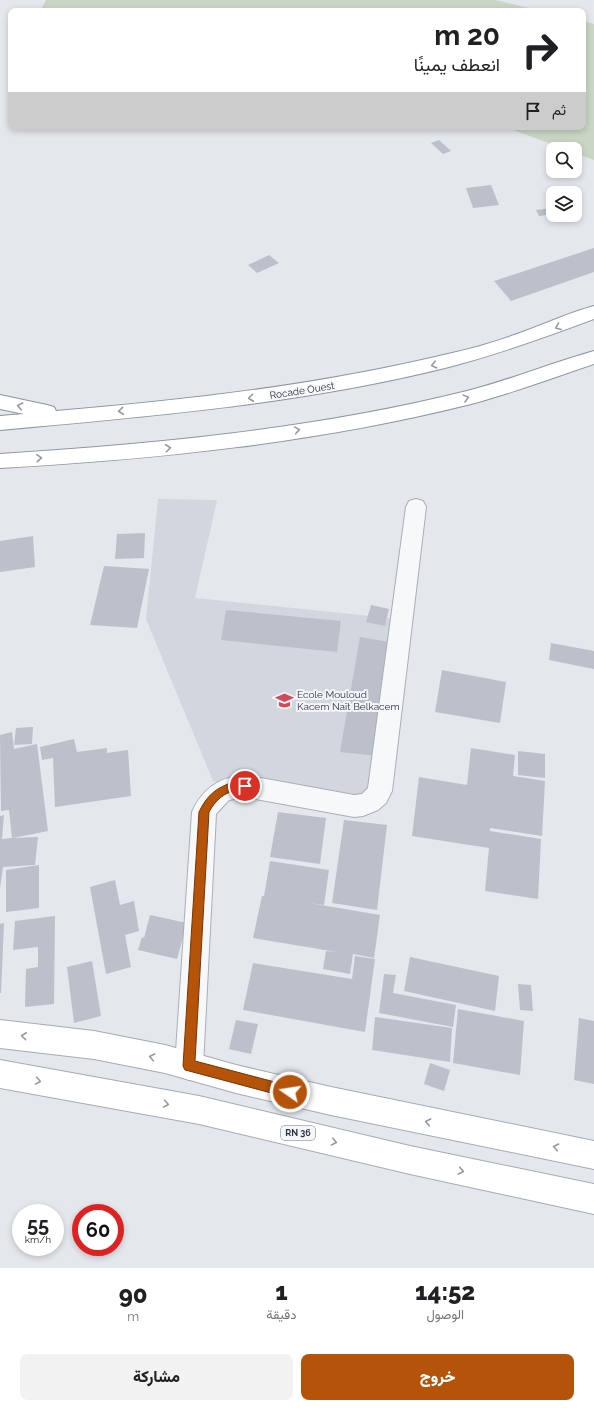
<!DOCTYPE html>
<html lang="ar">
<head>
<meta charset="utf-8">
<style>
  :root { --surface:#fff; --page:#f2f2f2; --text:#202124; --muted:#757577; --accent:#b45309 }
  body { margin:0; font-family:Raleway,Vazirmatn,sans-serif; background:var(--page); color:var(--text); direction:rtl; height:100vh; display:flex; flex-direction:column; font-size:15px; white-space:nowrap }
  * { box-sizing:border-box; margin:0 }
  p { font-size:13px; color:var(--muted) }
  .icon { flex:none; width:22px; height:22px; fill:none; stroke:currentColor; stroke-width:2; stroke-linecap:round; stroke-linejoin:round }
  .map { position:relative; height:1268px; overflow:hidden; direction:ltr }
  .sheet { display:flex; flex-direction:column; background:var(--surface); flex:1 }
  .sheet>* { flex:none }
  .top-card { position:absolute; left:8px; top:8px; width:578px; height:122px; border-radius:8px; box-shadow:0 2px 6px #0003; direction:rtl; background:#fff; color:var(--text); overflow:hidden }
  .controls { position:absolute; left:546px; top:142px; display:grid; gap:8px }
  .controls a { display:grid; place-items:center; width:36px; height:36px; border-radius:8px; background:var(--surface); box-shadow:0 2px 6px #0003; font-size:20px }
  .speed { position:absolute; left:12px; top:1204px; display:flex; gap:8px; font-size:20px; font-weight:700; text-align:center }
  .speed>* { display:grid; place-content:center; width:52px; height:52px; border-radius:50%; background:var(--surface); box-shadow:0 2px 6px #0003; line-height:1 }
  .speed small { font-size:10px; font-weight:400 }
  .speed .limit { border:6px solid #d22; background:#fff; color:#111 }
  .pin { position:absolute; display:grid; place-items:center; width:34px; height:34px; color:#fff; margin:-17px; border:2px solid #fff; border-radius:50%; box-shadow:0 1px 4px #0007 }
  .me { position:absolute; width:44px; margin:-22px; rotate:283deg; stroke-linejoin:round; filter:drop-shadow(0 0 3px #0008) }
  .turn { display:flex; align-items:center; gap:14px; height:84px; padding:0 20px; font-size:18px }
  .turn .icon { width:52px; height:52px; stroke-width:2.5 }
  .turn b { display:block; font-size:28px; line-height:34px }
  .then { display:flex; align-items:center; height:38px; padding:0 20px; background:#0003; gap:8px; font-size:15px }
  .eta { display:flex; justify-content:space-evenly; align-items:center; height:68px; text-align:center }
  .eta b { font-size:24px; font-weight:800; line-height:28px }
  .action { display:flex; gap:8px; margin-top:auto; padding:8px 20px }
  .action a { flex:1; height:46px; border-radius:8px; background:var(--accent); color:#fff; font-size:16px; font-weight:800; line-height:46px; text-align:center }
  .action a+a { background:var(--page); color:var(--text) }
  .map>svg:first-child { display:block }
  .built { fill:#d2d6de }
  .green { fill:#c9d6c5 }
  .building { fill:#bbc0ca }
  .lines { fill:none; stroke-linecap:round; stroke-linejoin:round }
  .minor-casing { stroke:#a9aeb7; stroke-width:2 }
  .major-casing { stroke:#a3abb8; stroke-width:2 }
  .highway-casing { stroke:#8b94a3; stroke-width:2 }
  .minor { fill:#f7f8fa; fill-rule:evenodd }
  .major { fill:#fff; fill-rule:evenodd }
  .highway { fill:#fff; fill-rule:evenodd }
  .oneway { stroke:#959aa2 }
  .route { fill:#b45309; stroke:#753606 }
  .labels { text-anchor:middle; stroke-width:4; stroke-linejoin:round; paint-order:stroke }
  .shield { fill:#f4f6f9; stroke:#676e7b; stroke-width:1 }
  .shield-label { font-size:9px; font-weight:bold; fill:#2b3445 }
  .street-label { font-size:10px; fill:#2b3445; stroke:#f4f6f9 }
  .poi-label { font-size:10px; fill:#2b3445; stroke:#f4f6f9; text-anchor:start }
</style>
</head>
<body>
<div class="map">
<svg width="594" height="1268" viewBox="0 0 594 1268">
  <rect width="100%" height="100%" fill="#e4e7ec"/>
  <path class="built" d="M158,499L217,500L195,598L399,619L373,804L213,781L146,619Z"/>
  <path class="green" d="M46,0H495L541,11H40Z
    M583,21L594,24V160L575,153V149H565L505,127H583Z"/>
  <path class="building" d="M439,140L451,151L443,154L431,143Z
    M491,185L499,205L473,208L466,188Z
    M553,208V214L539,216L536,210Z
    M594,248V272L511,301L494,281Z
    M269,255L279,263L257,273L248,265Z
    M145,533L144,558L115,559L117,534Z
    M33,536L35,567L0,572V541Z
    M104,566L149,569L137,628L90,625Z
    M371,605L389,609L385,626L366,622Z
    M226,610L341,621L337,652L221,640Z
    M360,637L395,643L378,756L340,752Z
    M551,643L594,651V669L549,660Z
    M442,670L506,682L500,723L435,712Z
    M33,727L32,744L14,745L16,728Z
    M12,732L14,749L37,744L48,831L13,838L38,837L35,865L3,867L0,888V816L4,815L2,839L12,838L9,810L1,811L0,735Z
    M74,739L77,752L107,748V753L128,750L131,796L55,807L53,758L42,760L40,747Z
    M471,748L515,755L513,776L545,781L542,836L490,828V831L541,839L538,899L485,891L489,848L412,836L419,777L467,785Z
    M518,751L545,754V778L518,775Z
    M278,812L326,818L320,864L270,857Z
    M344,820L387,825L377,910L332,903Z
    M270,861L329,870L324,905L309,903L380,915L374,958L353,954L350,974L323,969L326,951L337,952L253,938L262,896H264Z
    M39,865V908L6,912V870Z
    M115,880L120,905L134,901L139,931L125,935L131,967L106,974L90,887Z
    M150,915L187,923L177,959L138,950L142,937L144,938Z
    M55,916L54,1004L25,1007L26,969L38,967V947L13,950L15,921Z
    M4,923L1,993H0V924Z
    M355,956L375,959L365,1032L243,1010L253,963L352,979Z
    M410,957L499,976L495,1011L404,991Z
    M92,961L101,1016L74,1023L67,967Z
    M384,974L396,975L393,993L456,1005L453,1027L379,1013Z
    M518,984L531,985L533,1011L520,1010Z
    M458,1009L524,1021L520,1075L453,1063Z
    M375,1017L452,1028L450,1062L372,1050Z
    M579,1018L594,1021V1084L574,1080Z
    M236,1020L258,1024L251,1054L229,1049Z
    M430,1063L450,1070L444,1091L424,1084Z"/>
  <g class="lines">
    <defs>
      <path id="minor" d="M416,499L423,501L426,507L392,791L386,803L378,810L363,816L354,817L245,797L229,800L216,814L203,1066L199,1076L189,1080L179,1076L175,1066L192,812C202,789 219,777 245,775L354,795L362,794L368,788L406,507L409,501Z"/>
      <path id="major" d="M0,1020L94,1031L165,1045L236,1065L331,1087L594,1141V1169L331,1115L236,1093L165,1073L94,1059L0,1048Z
        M0,1060L199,1096L410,1146L594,1184V1214L410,1174L199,1124L0,1088Z"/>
      <path id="highway" d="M594,306V319C546,337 499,354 449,367C302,404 151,416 0,430V416L24,414L0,409V395L47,405L54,407L56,411C188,400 319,385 448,354C471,349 495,342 517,334C543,325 568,313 594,306Z
        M594,351V364C552,378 510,394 467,405C314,443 157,459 0,468V454C157,444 314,429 467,391C510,380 551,363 594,351Z"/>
    </defs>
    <use href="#minor" class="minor-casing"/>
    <use href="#major" class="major-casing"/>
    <use href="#highway" class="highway-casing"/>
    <use href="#minor" class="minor"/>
    <use href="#major" class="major"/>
    <use href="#highway" class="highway"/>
  </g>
  <defs><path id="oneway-chevron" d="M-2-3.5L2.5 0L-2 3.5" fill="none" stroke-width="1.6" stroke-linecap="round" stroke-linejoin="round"/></defs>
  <g class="oneway">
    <use href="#oneway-chevron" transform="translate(558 327) rotate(158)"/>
    <use href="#oneway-chevron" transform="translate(434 365) rotate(167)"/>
    <use href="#oneway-chevron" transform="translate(251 398) rotate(173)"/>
    <use href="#oneway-chevron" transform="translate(466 398) rotate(-15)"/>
    <use href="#oneway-chevron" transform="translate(20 406) rotate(-167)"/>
    <use href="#oneway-chevron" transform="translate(121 411) rotate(174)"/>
    <use href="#oneway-chevron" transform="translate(297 430) rotate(-9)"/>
    <use href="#oneway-chevron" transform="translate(168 448) rotate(-7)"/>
    <use href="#oneway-chevron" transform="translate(39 458) rotate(-4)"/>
    <use href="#oneway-chevron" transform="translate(24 1036) rotate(-174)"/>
    <use href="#oneway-chevron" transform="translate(152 1057) rotate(-169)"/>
    <use href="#oneway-chevron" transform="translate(38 1081) rotate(10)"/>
    <use href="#oneway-chevron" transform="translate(166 1104) rotate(10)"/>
    <use href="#oneway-chevron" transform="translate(428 1122) rotate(-169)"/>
    <use href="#oneway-chevron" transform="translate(334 1142) rotate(13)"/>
    <use href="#oneway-chevron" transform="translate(556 1147) rotate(-168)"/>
    <use href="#oneway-chevron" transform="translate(461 1171) rotate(12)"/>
  </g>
  <path class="route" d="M234,782L249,783L250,786L249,790C244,791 241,791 236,791C224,792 215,801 209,812L195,1061L290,1086L295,1088L296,1092L295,1096L290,1098L189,1071L185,1070L183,1066L199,812C207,795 217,787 234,782Z"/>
  <defs>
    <symbol id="school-bare" viewBox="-9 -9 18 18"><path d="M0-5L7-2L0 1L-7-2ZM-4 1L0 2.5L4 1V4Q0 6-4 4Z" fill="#d1495b" stroke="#f4f6f9" stroke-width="2.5" paint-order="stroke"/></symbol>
  </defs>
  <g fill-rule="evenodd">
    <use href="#school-bare" x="272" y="688" width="25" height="25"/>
  </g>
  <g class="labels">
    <rect class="shield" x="281" y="1126" width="34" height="14" rx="3"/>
    <g class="shield-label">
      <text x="298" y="1136">RN 36</text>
    </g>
    <g class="street-label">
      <text transform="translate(302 390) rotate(-9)" y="4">Rocade Ouest</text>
    </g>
    <g class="poi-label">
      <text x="297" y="698">Ecole Mouloud<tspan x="297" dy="12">Kacem Naït Belkacem</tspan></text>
    </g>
  </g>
</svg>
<div class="controls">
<a><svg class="icon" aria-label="search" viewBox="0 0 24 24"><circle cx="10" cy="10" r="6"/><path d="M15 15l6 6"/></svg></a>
<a><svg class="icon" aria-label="layers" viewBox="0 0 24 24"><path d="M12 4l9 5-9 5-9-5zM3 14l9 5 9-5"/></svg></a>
</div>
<div class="speed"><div>55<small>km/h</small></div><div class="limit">60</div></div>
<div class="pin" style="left:245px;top:786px;background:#d93025"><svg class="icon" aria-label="arrive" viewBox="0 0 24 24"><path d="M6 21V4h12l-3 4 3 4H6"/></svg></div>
<svg class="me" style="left:290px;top:1092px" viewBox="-20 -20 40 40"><circle r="17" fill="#b45309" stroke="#fff" stroke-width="3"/><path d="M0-11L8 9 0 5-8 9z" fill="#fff"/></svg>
<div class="top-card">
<div class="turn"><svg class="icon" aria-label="right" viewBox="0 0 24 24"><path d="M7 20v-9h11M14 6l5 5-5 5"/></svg><div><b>20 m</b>انعطف يمينًا</div></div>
<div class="then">ثم<svg class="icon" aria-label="arrive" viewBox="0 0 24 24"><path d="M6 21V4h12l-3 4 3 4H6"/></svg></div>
</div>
</div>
<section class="sheet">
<div class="eta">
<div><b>14:52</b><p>الوصول</p></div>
<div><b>1</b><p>دقيقة</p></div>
<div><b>90</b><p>m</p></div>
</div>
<div class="action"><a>خروج</a><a>مشاركة</a></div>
</section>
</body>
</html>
